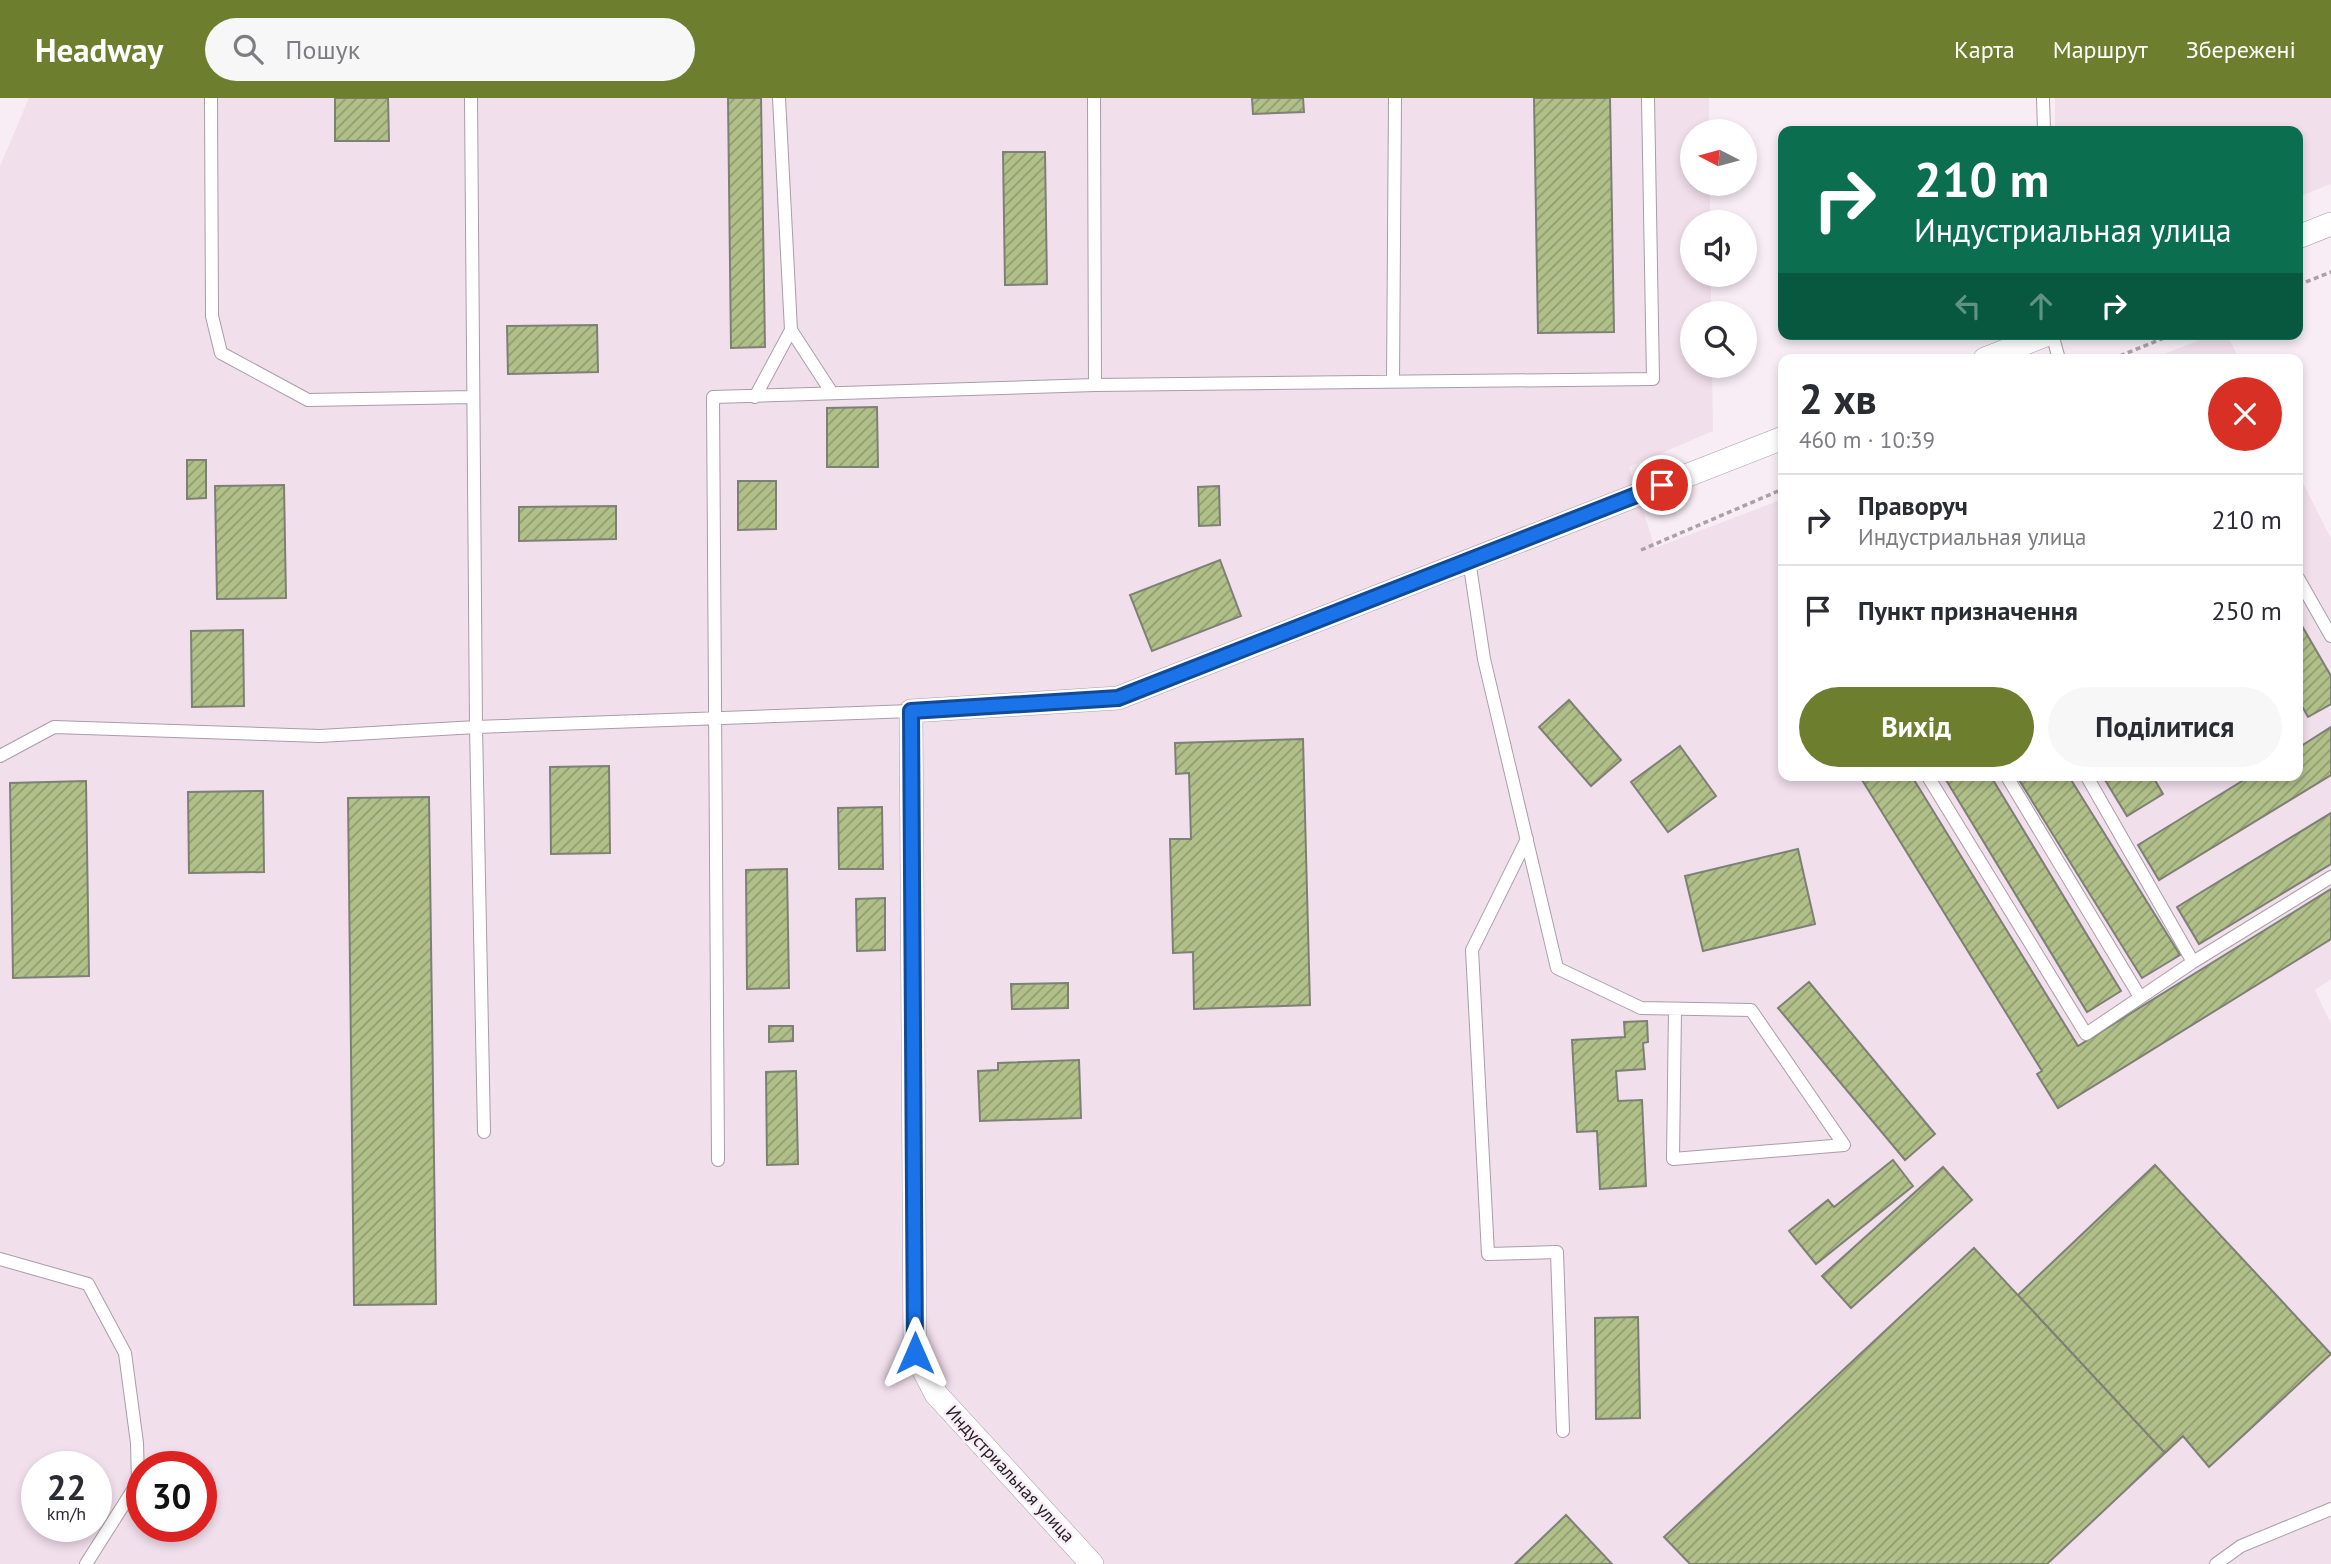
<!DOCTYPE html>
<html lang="uk">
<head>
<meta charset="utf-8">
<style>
  :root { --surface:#fff; --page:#f7f7f7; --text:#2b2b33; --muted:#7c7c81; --line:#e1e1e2; --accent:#6d7e2e }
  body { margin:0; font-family:"PT Sans",sans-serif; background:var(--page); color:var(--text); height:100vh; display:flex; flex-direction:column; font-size:26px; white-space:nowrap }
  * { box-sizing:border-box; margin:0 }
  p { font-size:23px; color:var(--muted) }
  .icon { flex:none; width:38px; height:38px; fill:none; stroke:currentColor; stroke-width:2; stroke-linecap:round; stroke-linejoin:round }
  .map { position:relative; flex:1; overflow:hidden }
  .side { position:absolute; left:1778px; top:256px; width:525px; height:427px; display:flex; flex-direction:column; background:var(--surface); border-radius:14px; box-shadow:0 4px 10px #0003 }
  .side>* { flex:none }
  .guide { position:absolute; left:1778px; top:28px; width:525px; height:214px; border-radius:14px; box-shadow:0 4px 10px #0003; background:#0b6e4f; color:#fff; overflow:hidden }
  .needle { width:46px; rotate:276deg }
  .tools { position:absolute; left:1680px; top:21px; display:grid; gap:14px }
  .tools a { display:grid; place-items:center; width:77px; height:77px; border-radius:50%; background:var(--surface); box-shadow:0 4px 10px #0003; font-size:35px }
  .speed { position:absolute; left:21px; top:1353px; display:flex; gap:14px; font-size:35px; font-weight:700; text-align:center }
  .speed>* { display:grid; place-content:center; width:91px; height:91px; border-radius:50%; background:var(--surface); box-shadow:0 4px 10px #0003; line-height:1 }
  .speed small { font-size:18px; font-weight:400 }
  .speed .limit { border:10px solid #d22; background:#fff; color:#111 }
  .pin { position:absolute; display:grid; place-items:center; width:60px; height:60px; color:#fff; margin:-30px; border:4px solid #fff; border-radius:50%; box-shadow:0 2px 7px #0007 }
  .me { position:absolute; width:77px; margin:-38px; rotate:0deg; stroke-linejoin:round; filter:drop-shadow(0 0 5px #0008) }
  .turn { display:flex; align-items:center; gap:24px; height:147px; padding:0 21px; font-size:32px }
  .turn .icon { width:91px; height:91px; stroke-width:2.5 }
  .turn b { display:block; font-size:49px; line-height:60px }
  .lanes { display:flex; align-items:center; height:66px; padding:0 21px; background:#0003; justify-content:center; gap:35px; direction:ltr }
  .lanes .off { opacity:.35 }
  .round { display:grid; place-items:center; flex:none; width:74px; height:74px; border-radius:37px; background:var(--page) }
  .head { display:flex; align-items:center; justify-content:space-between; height:119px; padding:0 21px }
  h1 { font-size:42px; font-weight:800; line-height:52px }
  .action { display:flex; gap:14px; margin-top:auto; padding:14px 21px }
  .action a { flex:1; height:80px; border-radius:42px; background:var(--accent); color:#fff; font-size:28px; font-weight:800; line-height:80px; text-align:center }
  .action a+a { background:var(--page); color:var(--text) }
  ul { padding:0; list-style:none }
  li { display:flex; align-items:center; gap:21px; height:91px; padding:0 21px; border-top:2px solid var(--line) }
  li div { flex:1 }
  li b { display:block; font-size:26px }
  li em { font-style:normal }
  header { display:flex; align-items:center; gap:42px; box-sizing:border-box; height:98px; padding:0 35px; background:var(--accent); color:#fff }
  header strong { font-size:33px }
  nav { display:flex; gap:38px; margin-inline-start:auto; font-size:24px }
  .search { width:490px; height:63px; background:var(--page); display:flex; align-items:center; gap:18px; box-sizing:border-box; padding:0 24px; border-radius:38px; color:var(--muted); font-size:26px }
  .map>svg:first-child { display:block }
  .built { fill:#f1dfec; fill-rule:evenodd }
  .building { fill:url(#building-hatch); stroke:#7d8075; stroke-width:2 }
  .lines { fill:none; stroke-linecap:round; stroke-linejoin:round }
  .service-casing { stroke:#a89ea6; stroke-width:14 }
  .minor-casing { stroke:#a89ea6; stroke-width:24 }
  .path { stroke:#aaa1a7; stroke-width:3.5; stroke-dasharray:5 3.5; stroke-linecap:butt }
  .service { stroke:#fff; stroke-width:12 }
  .minor { stroke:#fff; stroke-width:23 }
  .route-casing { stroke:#114b97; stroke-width:18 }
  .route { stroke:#1a73e8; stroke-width:12 }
  .labels { text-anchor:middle; stroke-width:5; stroke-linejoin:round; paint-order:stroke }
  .street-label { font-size:18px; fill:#242023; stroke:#f8edf5 }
</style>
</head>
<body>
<header>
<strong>Headway</strong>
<div class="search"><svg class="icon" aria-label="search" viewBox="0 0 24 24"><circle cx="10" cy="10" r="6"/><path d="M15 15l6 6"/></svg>Пошук</div>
<nav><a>Карта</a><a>Маршрут</a><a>Збережені</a></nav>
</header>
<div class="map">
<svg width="2331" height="1466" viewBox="0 0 2331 1466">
  <defs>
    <pattern id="building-hatch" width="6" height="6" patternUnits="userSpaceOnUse" patternTransform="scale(1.75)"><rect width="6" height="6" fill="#b1c089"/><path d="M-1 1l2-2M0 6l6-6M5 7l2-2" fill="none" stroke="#909c70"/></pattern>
  </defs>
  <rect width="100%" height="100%" fill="#f8edf5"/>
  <path class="built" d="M29,0H1709V33H1692V86H1710V124H1692V177H1711V215H1692V268H1712L1713,333L1629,369L1655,450L1783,401V677H2298V375L2331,441V881L2315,892L2331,926V1466H0V68ZM37,1368H96V1428H37ZM142,1368H201V1428H142Z
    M2055,0H2331V86L2298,99V33H2055Z
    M2215,236H2227L2239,261H2151Z"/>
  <path class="building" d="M335,0H388L389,43H335Z
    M728,0H761L765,249L731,250Z
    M1252,0H1303L1304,14L1253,16Z
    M1534,0H1610L1614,234L1538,235Z
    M1003,54H1045L1047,186L1005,187Z
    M597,227L598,274L508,276L507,228Z
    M877,309L878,369H827V310Z
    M187,362H206V400L187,401Z
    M738,383H776V431L738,432Z
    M284,387L286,500L217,501L215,388Z
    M1219,388L1220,427L1199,428L1198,389Z
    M616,408V441L519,443V409Z
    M1220,462L1241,518L1152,553L1130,497Z
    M2298,521L2331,578V606L2308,619L2298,601Z
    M243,532L244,608L192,609L191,533Z
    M1569,602L1621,662L1591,688L1539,629Z
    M2331,629V677L2159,782L2138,747L2252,677H2298V650Z
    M1303,641L1310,907L1194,911L1193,854L1173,855L1170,741H1191L1189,675L1176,676L1175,645Z
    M1680,648L1716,698L1668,734L1631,684Z
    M609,668L610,755L551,756L550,669Z
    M1859,677H1911L2078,948L2331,791V841L2058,1010L2037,976L2042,973Z
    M1943,677H1990L2121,893L2087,914Z
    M2016,677H2068L2180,857L2142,880Z
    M2102,677H2152L2163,696L2127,718Z
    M86,683L89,878L13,880L10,685Z
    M263,693L264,774L189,775L188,694Z
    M429,699L436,1206L354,1207L348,700Z
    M882,709L883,771H839L838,710Z
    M2331,715V766L2199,846L2177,809Z
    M1798,751L1815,826L1703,853L1685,778Z
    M787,771L789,890L747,891L746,772Z
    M885,800V852L857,853L856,801Z
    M1809,884L1935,1036L1905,1062L1778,910Z
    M1068,885V910L1012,911L1011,886Z
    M1647,923L1648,944L1643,945L1645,971L1616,973L1618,1003L1642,1002L1646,1088L1600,1091L1597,1033L1577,1034L1572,942L1625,939L1624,924Z
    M769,928H793V943L769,944Z
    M1079,962L1081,1020L980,1023L978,973L998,972V965Z
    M796,973L798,1066L767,1067L766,974Z
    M1893,1062L1913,1088L1816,1166L1789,1133L1828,1102L1834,1109Z
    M2155,1067L2331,1256L2209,1369L2183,1338L2165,1355L2018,1197Z
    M1943,1069L1972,1102L1851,1210L1822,1178Z
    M1974,1150L2165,1355L2047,1466H1690L1664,1439Z
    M1638,1219L1640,1320L1596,1321L1595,1220Z
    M1566,1417L1612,1466H1515Z"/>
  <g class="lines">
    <defs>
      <path id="service" d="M211,0L212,218L221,255L308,302L473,299
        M471,0L476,629L484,1034
        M1094,0L1095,287
        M2043,0L2044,33
        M791,232L832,295
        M2052,236L2059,261
        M1393,283L1395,0
        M755,299L791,232L779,0
        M1469,462L1484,561L1557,870L1641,910L1751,912L1844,1047L1673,1061L1675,911
        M2298,480L2331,538
        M0,658L54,629L320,638L476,629L911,613
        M1927,677L2086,936L2193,864
        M2006,677L2140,899
        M2086,677L2193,864L2331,779
        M1527,741L1472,852L1488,1156L1557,1154L1563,1333
        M718,1062L713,299L1095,287L1653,281L1648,0
        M0,1161L88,1186L125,1255L137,1345L138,1384L86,1466
        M2216,1466L2241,1448L2331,1411"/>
      <path id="minor" d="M2298,139L2331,126
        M1985,261L2048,236
        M1092,1466L936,1296L915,1255L911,613L1118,600L1783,340"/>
    </defs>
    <use href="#service" class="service-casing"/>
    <use href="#minor" class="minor-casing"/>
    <path class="path" d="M2298,187L2331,174
      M2112,261L2174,236
      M1641,452L1783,391"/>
    <use href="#service" class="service"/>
    <use href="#minor" class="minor"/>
  </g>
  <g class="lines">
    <defs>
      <path id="route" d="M915,1255L911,613L1118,600L1662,387"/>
    </defs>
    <use href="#route" class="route-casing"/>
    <use href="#route" class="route"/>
  </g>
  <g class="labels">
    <g class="street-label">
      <text transform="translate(1010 1376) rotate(47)" y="6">Индустриальная улица</text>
    </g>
  </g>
</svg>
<div class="tools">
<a><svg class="needle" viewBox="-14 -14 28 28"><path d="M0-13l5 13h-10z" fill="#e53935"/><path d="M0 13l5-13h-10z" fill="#7c7c81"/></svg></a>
<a><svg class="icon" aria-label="sound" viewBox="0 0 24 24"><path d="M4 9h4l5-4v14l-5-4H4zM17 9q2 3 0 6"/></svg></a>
<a><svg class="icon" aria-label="search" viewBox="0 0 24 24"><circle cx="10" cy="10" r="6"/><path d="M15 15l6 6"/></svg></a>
</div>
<div class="speed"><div>22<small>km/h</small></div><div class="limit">30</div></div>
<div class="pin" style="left:1662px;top:387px;background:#d93025"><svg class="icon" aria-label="arrive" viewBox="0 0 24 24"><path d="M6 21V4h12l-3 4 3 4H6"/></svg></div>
<svg class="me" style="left:915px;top:1255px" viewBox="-20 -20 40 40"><path d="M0-17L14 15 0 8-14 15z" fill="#1a73e8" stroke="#fff" stroke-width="4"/></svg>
<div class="guide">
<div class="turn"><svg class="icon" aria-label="right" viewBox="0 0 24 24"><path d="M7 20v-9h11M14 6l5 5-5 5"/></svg><div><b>210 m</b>Индустриальная улица</div></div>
<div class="lanes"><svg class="icon off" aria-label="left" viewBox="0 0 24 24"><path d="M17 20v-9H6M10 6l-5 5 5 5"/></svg><svg class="icon off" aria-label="ahead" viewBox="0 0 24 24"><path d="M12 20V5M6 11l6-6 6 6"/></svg><svg class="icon" aria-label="right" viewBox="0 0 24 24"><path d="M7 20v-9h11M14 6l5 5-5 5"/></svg></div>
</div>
<section class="side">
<div class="head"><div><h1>2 хв</h1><p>460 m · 10:39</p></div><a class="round" style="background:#d93025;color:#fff"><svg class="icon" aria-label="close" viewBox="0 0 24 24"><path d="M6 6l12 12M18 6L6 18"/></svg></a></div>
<ul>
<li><svg class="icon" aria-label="right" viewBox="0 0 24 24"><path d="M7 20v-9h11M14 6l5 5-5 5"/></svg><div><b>Праворуч</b><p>Индустриальная улица</p></div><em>210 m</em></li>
<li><svg class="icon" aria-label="arrive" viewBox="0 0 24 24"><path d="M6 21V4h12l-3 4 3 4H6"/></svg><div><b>Пункт призначення</b></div><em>250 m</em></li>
</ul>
<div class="action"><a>Вихід</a><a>Поділитися</a></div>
</section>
</div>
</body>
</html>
